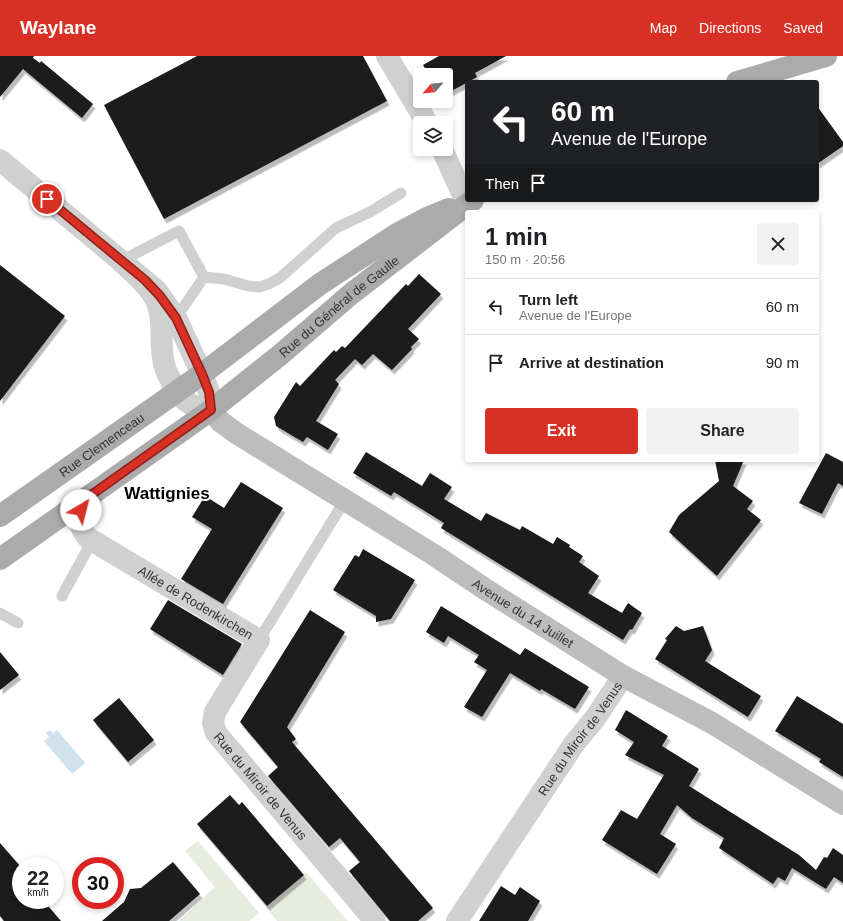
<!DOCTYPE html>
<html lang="en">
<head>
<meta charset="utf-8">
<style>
  :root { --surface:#fff; --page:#f2f2f2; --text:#202124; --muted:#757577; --line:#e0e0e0; --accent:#d93025 }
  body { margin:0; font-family:Helvetica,sans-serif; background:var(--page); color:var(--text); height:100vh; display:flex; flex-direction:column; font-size:15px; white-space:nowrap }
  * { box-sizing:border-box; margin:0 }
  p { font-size:13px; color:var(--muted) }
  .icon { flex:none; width:22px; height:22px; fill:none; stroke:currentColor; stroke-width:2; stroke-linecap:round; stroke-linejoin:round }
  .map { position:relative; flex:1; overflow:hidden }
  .details { position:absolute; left:465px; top:154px; width:354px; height:252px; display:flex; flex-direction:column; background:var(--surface); border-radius:4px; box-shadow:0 2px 6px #0003 }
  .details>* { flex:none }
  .hud { position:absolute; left:465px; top:24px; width:354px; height:122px; border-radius:4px; box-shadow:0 2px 6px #0003; background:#202124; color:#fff; overflow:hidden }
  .needle { width:26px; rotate:243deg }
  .controls { position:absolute; left:413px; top:12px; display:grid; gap:8px }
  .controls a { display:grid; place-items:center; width:40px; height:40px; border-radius:4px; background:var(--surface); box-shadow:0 2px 6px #0003; font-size:20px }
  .speed { position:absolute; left:12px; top:801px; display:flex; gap:8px; font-size:20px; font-weight:700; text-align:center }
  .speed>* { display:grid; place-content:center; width:52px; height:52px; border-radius:50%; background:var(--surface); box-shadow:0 2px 6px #0003; line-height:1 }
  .speed small { font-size:10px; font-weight:400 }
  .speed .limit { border:6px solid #d22; background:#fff; color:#111 }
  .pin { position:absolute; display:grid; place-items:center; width:34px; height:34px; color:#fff; margin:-17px; border:2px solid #fff; border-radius:50%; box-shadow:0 1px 4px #0007 }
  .me { position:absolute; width:44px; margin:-22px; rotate:37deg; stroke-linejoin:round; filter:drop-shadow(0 0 3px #0008) }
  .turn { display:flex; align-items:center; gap:14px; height:84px; padding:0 20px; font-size:18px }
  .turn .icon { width:52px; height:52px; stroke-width:2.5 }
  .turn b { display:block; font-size:28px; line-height:34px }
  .then { display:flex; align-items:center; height:38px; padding:0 20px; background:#0003; gap:8px; font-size:15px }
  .round { display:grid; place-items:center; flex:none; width:42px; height:42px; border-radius:4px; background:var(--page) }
  .headline { display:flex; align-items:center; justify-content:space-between; height:68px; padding:0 20px }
  h1 { font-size:24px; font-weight:700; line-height:30px }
  .primary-button { display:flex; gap:8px; margin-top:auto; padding:8px 20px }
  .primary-button a { flex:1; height:46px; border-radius:4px; background:var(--accent); color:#fff; font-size:16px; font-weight:700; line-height:46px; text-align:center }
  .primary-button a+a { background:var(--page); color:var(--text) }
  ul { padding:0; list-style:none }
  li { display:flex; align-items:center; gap:12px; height:56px; padding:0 20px; border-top:1px solid var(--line) }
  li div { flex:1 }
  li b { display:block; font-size:15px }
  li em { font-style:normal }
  header { display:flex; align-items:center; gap:24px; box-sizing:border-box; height:56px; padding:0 20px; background:var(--accent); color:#fff }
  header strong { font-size:19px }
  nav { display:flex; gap:22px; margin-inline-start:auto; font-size:14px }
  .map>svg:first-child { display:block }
  .green { fill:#e6ecdf }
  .water { fill:#cfe2ee }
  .building { fill:#1a1a1a; filter:url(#shadow) }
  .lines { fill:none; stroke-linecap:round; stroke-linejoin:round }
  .lane { stroke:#d0d0d0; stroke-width:11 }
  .street { stroke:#d0d0d0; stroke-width:22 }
  .secondary { stroke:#bdbdbd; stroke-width:22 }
  .primary { stroke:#ababab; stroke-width:22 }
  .route-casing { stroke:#8d1f18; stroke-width:10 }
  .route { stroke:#d93025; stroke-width:7 }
  .labels { text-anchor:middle; stroke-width:4; stroke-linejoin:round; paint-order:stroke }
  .street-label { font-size:13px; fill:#333; stroke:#fff }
  .district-label { font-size:17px; font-weight:bold; fill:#000; stroke:#fff }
</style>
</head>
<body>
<header>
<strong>Waylane</strong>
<nav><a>Map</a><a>Directions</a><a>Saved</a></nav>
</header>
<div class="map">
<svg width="843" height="865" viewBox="0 0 843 865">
  <defs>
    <filter id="shadow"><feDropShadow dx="2.5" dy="4.5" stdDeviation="0" flood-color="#0004"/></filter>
  </defs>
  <rect width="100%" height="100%" fill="#fff"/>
  <path class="green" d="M198,785L259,857L249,865H179L215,831L185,795Z
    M306,816L348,865H277L266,851Z"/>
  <path class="water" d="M50,674L53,677L57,674L85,707L72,718L44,685L49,681L46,677Z"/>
  <path class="building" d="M0,0H34L33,2L40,7L41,5L93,48L82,62L23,13L0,41Z
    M197,0H363L387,45L164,163L104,49Z
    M439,0H506L475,17L477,21L446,38V19H429L423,9Z
    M817,50L843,86V90L817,108Z
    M0,209L65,260L0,345Z
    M419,218L441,238L408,273L419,283L411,291L412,293L392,314L373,298L362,309L355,303L335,324L339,328L316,365L338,378L328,394L307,381L303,386L276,370L274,361L296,326L300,330L334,294L336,296L342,290L345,292L406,228L408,230Z
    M366,396L422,430L430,417L452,431L444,443L481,465L486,457L520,474L522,470L553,488L557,481L570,489L569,491L583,500L579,506L599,520L588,537L622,557L628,547L642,557L632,574L630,573L623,584L441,472L444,467L394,436L391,440L353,417Z
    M826,397L843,406V430L838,427L822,458L799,447Z
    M715,404H744L733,430L753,445L747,453L761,464L717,520L669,476L679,459L719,425Z
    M241,426L283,452L223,548L181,523L212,473L192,461L205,440L224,452Z
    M363,493L415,524L391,563L376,566V560L333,534L355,499L359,501Z
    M168,544L242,588L223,619L150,573Z
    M441,550L520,599L525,592L589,631L575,653L541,633L540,635L510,617L482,661L464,651L487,614L474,606L479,599L448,580L444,587L426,576Z
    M310,554L345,576L287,671L296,683L292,686L433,852L418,865H390L349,815L360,806L340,782L329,791L268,720L278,711L240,666Z
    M676,570L684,575L703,570L712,594L705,605L761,640L748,661L655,603L667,584L665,583Z
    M0,596L19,619L0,634Z
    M797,640L843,668V721L819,706L821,703L775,675Z
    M119,642L154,684L128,706L93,664Z
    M626,654L668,680L662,690L699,713L689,730L799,799L816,814L824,801L827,802L833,792L843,799V827L834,821L826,833L792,812L785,825L778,821L773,828L719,792L724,782L692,762L677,749L660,778L676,788L657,818L602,784L621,754L637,763L664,719L625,699L634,686L615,674Z
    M230,739L239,749L242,746L304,819L267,850L197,768Z
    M0,787L21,811V844H43L61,865H4L0,860Z
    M173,806L200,838L169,865H102L124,846L130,833L141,832Z
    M501,830L515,839L520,831L540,845L528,865H479Z"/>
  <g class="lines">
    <path class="lane" d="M121,205L179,175L204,221L224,223L248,230L259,231L269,228L281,221L336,172L370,156L401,137
      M176,262L204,221
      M62,540L92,485
      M0,557L18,567
      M259,584L345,444"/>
    <g class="street">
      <path d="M387,0L427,67"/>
      <path d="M442,93L467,148"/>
      <path d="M0,104L156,234L176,262L202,318L209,336L211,354C195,352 184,347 176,333C171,325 166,317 164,308C159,287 165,264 156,244C149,229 133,217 121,205"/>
      <path id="s1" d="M84,445C79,459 77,469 88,482L259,584L215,656L213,667L216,677L375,865"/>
      <path id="s2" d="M457,865L574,688L596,661L623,620"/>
    </g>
    <path class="secondary" id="s3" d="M211,354L221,366L236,377L434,499L488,535L623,620L712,667L843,748"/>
    <g class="primary">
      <path d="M737,26L826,0"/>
      <path id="s4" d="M0,460L202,318L320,228L397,178L427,162L449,153"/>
      <path id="s5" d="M0,503L211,354L280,299L351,238L473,144"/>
    </g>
  </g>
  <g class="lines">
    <defs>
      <path id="route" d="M47,143L145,224L160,240L176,262L202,318L209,336L211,354L84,444L81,454"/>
    </defs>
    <use href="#route" class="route-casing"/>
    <use href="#route" class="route"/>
  </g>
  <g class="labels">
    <g class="street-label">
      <text dy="5" stroke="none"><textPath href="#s5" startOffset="423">Rue du Général de Gaulle</textPath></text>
      <text dy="5" stroke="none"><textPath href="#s4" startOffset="124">Rue Clemenceau</textPath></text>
      <text dy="5" stroke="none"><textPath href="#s1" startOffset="165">Allée de Rodenkirchen</textPath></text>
      <text dy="5" stroke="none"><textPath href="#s3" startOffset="373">Avenue du 14 Juillet</textPath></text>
      <text dy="5" stroke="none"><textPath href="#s2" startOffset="220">Rue du Miroir de Venus</textPath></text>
      <text dy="5" stroke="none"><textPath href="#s1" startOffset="414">Rue du Miroir de Venus</textPath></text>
    </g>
    <g class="district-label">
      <text x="167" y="443">Wattignies</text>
    </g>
  </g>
</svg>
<div class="controls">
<a><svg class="needle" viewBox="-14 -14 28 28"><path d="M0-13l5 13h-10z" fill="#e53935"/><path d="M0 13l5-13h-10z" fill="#757577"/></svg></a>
<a><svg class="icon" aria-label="layers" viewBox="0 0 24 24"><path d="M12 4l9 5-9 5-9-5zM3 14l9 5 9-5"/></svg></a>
</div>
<div class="speed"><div>22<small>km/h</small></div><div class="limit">30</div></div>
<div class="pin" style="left:47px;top:143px;background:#d93025"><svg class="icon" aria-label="arrive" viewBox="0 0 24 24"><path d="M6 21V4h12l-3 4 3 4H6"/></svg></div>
<svg class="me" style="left:81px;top:454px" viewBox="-20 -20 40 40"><circle r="19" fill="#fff"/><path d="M0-13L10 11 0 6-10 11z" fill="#d93025"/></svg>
<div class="hud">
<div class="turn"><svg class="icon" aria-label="left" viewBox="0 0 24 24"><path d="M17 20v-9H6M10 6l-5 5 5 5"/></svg><div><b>60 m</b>Avenue de l'Europe</div></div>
<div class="then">Then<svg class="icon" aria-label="arrive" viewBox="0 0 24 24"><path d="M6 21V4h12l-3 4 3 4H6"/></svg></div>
</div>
<section class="details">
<div class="headline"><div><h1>1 min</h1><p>150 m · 20:56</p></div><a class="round"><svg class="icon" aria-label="close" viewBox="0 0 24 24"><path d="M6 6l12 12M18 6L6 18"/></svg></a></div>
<ul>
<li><svg class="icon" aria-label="left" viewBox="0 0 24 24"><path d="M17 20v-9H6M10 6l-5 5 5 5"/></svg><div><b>Turn left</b><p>Avenue de l'Europe</p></div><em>60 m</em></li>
<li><svg class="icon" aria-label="arrive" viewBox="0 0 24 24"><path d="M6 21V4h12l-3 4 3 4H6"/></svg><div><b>Arrive at destination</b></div><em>90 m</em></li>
</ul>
<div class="primary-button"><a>Exit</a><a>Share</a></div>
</section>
</div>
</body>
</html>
